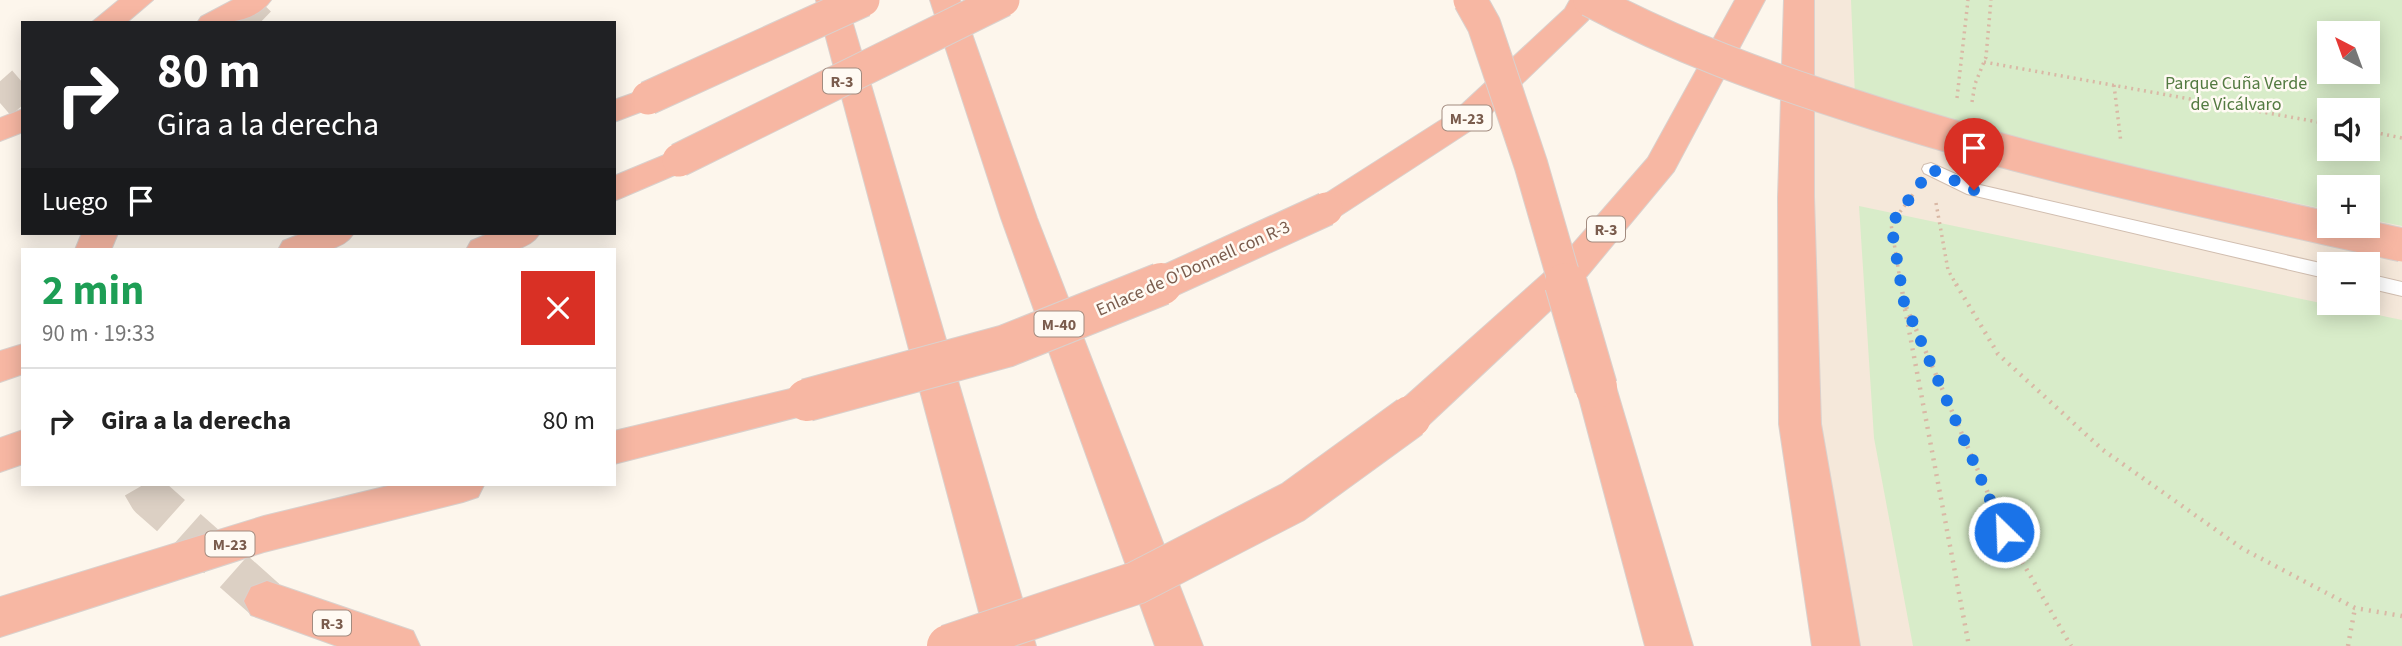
<!DOCTYPE html>
<html lang="es">
<head>
<meta charset="utf-8">
<style>
  :root { --surface:#fff; --page:#f2f2f2; --text:#222; --muted:#767676; --line:#e0e0e0 }
  body { margin:0; font-family:"Source Sans 3",sans-serif; background:var(--page); color:var(--text); height:100vh; display:flex; flex-direction:column; font-size:26px; white-space:nowrap }
  * { box-sizing:border-box; margin:0 }
  p { font-size:23px; color:var(--muted) }
  .icon { flex:none; width:38px; height:38px; fill:none; stroke:currentColor; stroke-width:2; stroke-linecap:round; stroke-linejoin:round }
  .map { position:relative; flex:1; overflow:hidden }
  .side { position:absolute; left:21px; top:248px; width:595px; height:238px; display:flex; flex-direction:column; background:var(--surface); border-radius:0px; box-shadow:0 4px 18px #0003 }
  .side>* { flex:none }
  .banner { position:absolute; left:21px; top:21px; width:595px; height:214px; border-radius:0px; box-shadow:0 4px 18px #0003; background:#202124; color:#fff; overflow:hidden }
  .needle { width:46px; rotate:319deg }
  .tools { position:absolute; left:2317px; top:21px; display:grid; gap:14px }
  .tools a { display:grid; place-items:center; width:63px; height:63px; border-radius:0px; background:var(--surface); box-shadow:0 4px 18px #0003; font-size:35px }
  .pin { position:absolute; display:grid; place-items:center; width:60px; height:60px; color:#fff; margin:-72px -30px; border-radius:50% 50% 50% 0; rotate:-45deg; box-shadow:0 0 7px #0007 }
  .pin .icon { rotate:45deg }
  .me { position:absolute; width:77px; margin:-38px; rotate:336deg; stroke-linejoin:round; filter:drop-shadow(0 0 5px #0008) }
  .turn { display:flex; align-items:center; gap:24px; height:147px; padding:0 21px; font-size:32px }
  .turn .icon { width:91px; height:91px; stroke-width:2.5 }
  .turn b { display:block; font-size:49px; line-height:60px }
  .then { display:flex; align-items:center; height:66px; padding:0 21px; background:#0003; gap:14px; font-size:26px }
  .round { display:grid; place-items:center; flex:none; width:74px; height:74px; border-radius:0px; background:var(--page) }
  .headline { display:flex; align-items:center; justify-content:space-between; height:119px; padding:0 21px }
  h1 { font-size:42px; font-weight:700; line-height:52px; color:#1e9e55 }
  ul { padding:0; list-style:none }
  li { display:flex; align-items:center; gap:21px; height:105px; padding:0 21px; border-top:2px solid var(--line) }
  li div { flex:1 }
  li b { display:block; font-size:26px }
  li em { font-style:normal }
  .map>svg:first-child { display:block }
  .residential { fill:#f5e8da; fill-rule:evenodd }
  .green { fill:#d8ecc9; fill-rule:evenodd }
  .lines { fill:none; stroke-linecap:round; stroke-linejoin:round }
  .motorway-tunnel-far1 { stroke:#dcd0c4; stroke-width:33; stroke-dasharray:33 17; stroke-linecap:butt }
  .motorway-tunnel { stroke:#dcd0c4; stroke-width:42; stroke-dasharray:42 21; stroke-linecap:butt }
  .service-casing { stroke:#d1beb0; stroke-width:2 }
  .motorway-casing { stroke:#dad1cd; stroke-width:2 }
  .path-far1 { stroke:#d9b8a5; stroke-width:3.5; stroke-dasharray:2 4.5; stroke-linecap:butt }
  .path { stroke:#d9b8a5; stroke-width:4.5; stroke-dasharray:2 6; stroke-linecap:butt }
  .service { fill:#fff; fill-rule:evenodd }
  .motorway { fill:#f7b7a3; fill-rule:evenodd }
  .motorway-bridge-far1-casing { stroke:#dad1cd; stroke-width:35; stroke-linecap:butt }
  .motorway-bridge-casing { stroke:#dad1cd; stroke-width:44; stroke-linecap:butt }
  .motorway-bridge-far1 { stroke:#f7b7a3; stroke-width:33 }
  .motorway-bridge { stroke:#f7b7a3; stroke-width:42 }
  .route { stroke:#1a73e8; stroke-width:12; stroke-dasharray:0 21.6 }
  .labels { text-anchor:middle; stroke-width:5; stroke-linejoin:round; paint-order:stroke }
  .shield { fill:#fffaf3; stroke:#a28b7f; stroke-width:2 }
  .shield-label { font-size:16px; font-weight:bold; fill:#7a5c4d }
  .park-label { font-size:18px; fill:#537a41; stroke:#fffaf3 }
  .street-label { font-size:18px; fill:#7a5c4d; stroke:#fffaf3 }
</style>
</head>
<body>
<div class="map">
<svg width="2402" height="646" viewBox="0 0 2402 646">
  <rect width="100%" height="100%" fill="#fdf6ec"/>
  <path class="residential" d="M1799,0H2402V646H1836L1797,76ZM2329,33H2368V72H2329ZM2329,110H2368V149H2329ZM2329,187H2368V226H2329ZM2329,264H2368V303H2329Z"/>
  <path class="green" d="M1851,0H2402V226L2368,219V187H2329V210L1962,130L1855,97ZM2329,33H2368V72H2329ZM2329,110H2368V149H2329Z
    M1859,206L2402,320V646H1913L1874,438Z"/>
  <g class="lines">
    <path class="motorway-tunnel-far1" d="M237,23L259,0
      M0,103L23,83"/>
    <path class="motorway-tunnel" d="M143,485L150,497L267,601"/>
    <defs>
      <path id="service" d="M1931,163L1980,185L2329,265V279L1967,194L1924,173L1922,169L1924,165Z
        M2368,274L2402,282V296L2368,288Z"/>
      <path id="motorway" d="M119,0H153L126,23H91Z
        M233,0H271C254,24 223,23 197,23L201,17Z
        M816,0H846L1036,646H988Z
        M930,0H960L1037,218L1203,646H1155L1001,218Z
        M1570,0H1600L1588,20L1479,125L1338,217L1326,221L1314,217L1308,209L1314,201L1455,111L1565,9Z
        M1735,0H1765L1674,171L1586,277L1425,428L1410,433L1395,428L1389,417L1395,406L1560,259L1648,158Z
        M1784,0H1814V197L1821,424L1860,646H1812L1779,424L1778,197Z
        M648,88L659,91L664,98L659,105L614,122V100Z
        M23,109V132L0,141V118Z
        M679,149L691,152L696,160L691,168L614,201V176Z
        M82,233H118L111,250H75Z
        M303,233H354C339,257 303,250 278,250L283,241Z
        M490,233H540C525,257 491,250 466,250L471,241Z
        M23,344V374L0,382V351Z
        M1596,372L1610,376L1616,387L1693,646H1645L1576,387L1582,376Z
        M807,385L821,389L827,400L821,411L614,464V431Z
        M23,430V464L0,472V438Z
        M392,485H484L478,497L463,502L264,552L0,637V597L264,516Z
        M267,581L413,631L420,646H337L251,615L244,601L251,587Z"/>
    </defs>
    <use href="#service" class="service-casing"/>
    <use href="#motorway" class="motorway-casing"/>
    <path class="path-far1" d="M1984,62L2329,124
      M2114,85L2121,143
      M1957,98L1968,0
      M1972,102L1975,84L1986,57L1991,0
      M2368,131L2402,138
      M1936,203L1948,270L1957,286
      M1901,286L1891,224L1914,193"/>
    <path class="path" d="M1901,284L1904,302L2005,532L2071,646
      M1956,284L1998,354L2103,450L2243,549L2355,608L2402,616
      M1905,309L1969,646
      M2348,646L2355,608"/>
    <use href="#service" class="service"/>
    <use href="#motorway" class="motorway"/>
    <defs>
      <path id="motorway-bridge-far1" d="M1470,0L1484,25L1531,165L1566,286
        M1590,0C1676,46 1767,79 1859,108C2037,166 2220,204 2402,245
        M648,98L863,0
        M679,160L1003,0
        M1157,286L1326,209"/>
      <path id="motorway-bridge" d="M1566,284L1596,387
        M807,400L1006,346L1161,284
        M948,646L1136,583L1293,502L1410,417"/>
    </defs>
    <use href="#motorway-bridge-far1" class="motorway-bridge-far1-casing"/>
    <use href="#motorway-bridge" class="motorway-bridge-casing"/>
    <use href="#motorway-bridge-far1" class="motorway-bridge-far1"/>
    <use href="#motorway-bridge" class="motorway-bridge"/>
  </g>
  <g class="lines">
    <path class="route" d="M1974,190L1931,169L1891,224L1904,302L2004,532"/>
  </g>
  <g class="labels">
    <g class="shield">
      <rect x="823" y="68.5" width="38" height="25" rx="5"/>
      <rect x="1442.5" y="105.5" width="49" height="25" rx="5"/>
      <rect x="1587" y="216.5" width="38" height="25" rx="5"/>
      <rect x="1034.5" y="311.5" width="49" height="25" rx="5"/>
      <rect x="205.5" y="531.5" width="49" height="25" rx="5"/>
      <rect x="313" y="610.5" width="38" height="25" rx="5"/>
    </g>
    <g class="shield-label">
      <text x="842" y="87">R-3</text>
      <text x="1467" y="124">M-23</text>
      <text x="1606" y="235">R-3</text>
      <text x="1059" y="330">M-40</text>
      <text x="230" y="550">M-23</text>
      <text x="332" y="629">R-3</text>
    </g>
    <g class="park-label">
      <text x="2236" y="89">Parque Cuña Verde<tspan x="2236" dy="21">de Vicálvaro</tspan></text>
    </g>
    <g class="street-label">
      <text transform="translate(1193 268) rotate(-24)" y="6">Enlace de O'Donnell con R-3</text>
    </g>
  </g>
</svg>
<div class="tools">
<a><svg class="needle" viewBox="-14 -14 28 28"><path d="M0-13l5 13h-10z" fill="#e53935"/><path d="M0 13l5-13h-10z" fill="#767676"/></svg></a>
<a><svg class="icon" aria-label="sound" viewBox="0 0 24 24"><path d="M4 9h4l5-4v14l-5-4H4zM17 9q2 3 0 6"/></svg></a>
<a>+</a>
<a>−</a>
</div>
<div class="pin" style="left:1974px;top:190px;background:#d93025"><svg class="icon" aria-label="arrive" viewBox="0 0 24 24"><path d="M6 21V4h12l-3 4 3 4H6"/></svg></div>
<svg class="me" style="left:2004px;top:532px" viewBox="-20 -20 40 40"><circle r="17" fill="#1a73e8" stroke="#fff" stroke-width="3"/><path d="M0-11L8 9 0 5-8 9z" fill="#fff"/></svg>
<div class="banner">
<div class="turn"><svg class="icon" aria-label="right" viewBox="0 0 24 24"><path d="M7 20v-9h11M14 6l5 5-5 5"/></svg><div><b>80 m</b>Gira a la derecha</div></div>
<div class="then">Luego<svg class="icon" aria-label="arrive" viewBox="0 0 24 24"><path d="M6 21V4h12l-3 4 3 4H6"/></svg></div>
</div>
<section class="side">
<div class="headline"><div><h1>2 min</h1><p>90 m · 19:33</p></div><a class="round" style="background:#d93025;color:#fff"><svg class="icon" aria-label="close" viewBox="0 0 24 24"><path d="M6 6l12 12M18 6L6 18"/></svg></a></div>
<ul>
<li><svg class="icon" aria-label="right" viewBox="0 0 24 24"><path d="M7 20v-9h11M14 6l5 5-5 5"/></svg><div><b>Gira a la derecha</b></div><em>80 m</em></li>
</ul>
</section>
</div>
</body>
</html>
